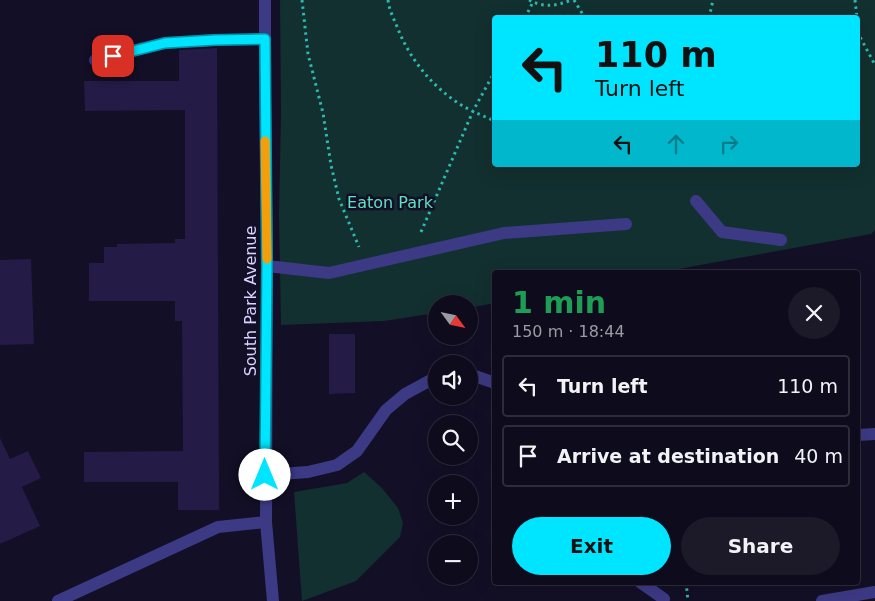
<!DOCTYPE html>
<html lang="en">
<head>
<meta charset="utf-8">
<style>
  :root { --surface:#0e0b1c; --page:#1c1929; --text:#f1f3f6; --muted:#9b9ba3; --line:#2e2b3b; --accent:#00e5ff }
  body { margin:0; font-family:"DejaVu Sans",sans-serif; background:var(--page); color:var(--text); height:100vh; display:flex; flex-direction:column; font-size:19px; white-space:nowrap }
  * { box-sizing:border-box; margin:0 }
  p { font-size:16px; color:var(--muted) }
  .icon { flex:none; width:28px; height:28px; fill:none; stroke:currentColor; stroke-width:2; stroke-linecap:round; stroke-linejoin:round }
  .map { position:relative; flex:1; overflow:hidden }
  .side { position:absolute; left:492px; top:270px; width:368px; height:315px; display:flex; flex-direction:column; background:var(--surface); border-radius:5px; box-shadow:0 5px 20px #0002,0 0 0 1px var(--line) }
  .side>* { flex:none }
  .banner { position:absolute; left:492px; top:15px; width:368px; height:152px; border-radius:5px; box-shadow:0 5px 20px #0002,0 0 0 1px var(--line); background:#00e5ff; color:#111; overflow:hidden }
  .needle { width:32px; rotate:123deg }
  .tools { position:absolute; left:428px; top:295px; display:grid; gap:10px }
  .tools a { display:grid; place-items:center; width:50px; height:50px; border-radius:50%; background:var(--surface); box-shadow:0 5px 20px #0002,0 0 0 1px var(--line); font-size:25px }
  .pin { position:absolute; display:grid; place-items:center; width:42px; height:42px; color:#fff; margin:-21px; border-radius:10px; box-shadow:0 2px 8px #0006 }
  .me { position:absolute; width:55px; margin:-28px; rotate:0deg; stroke-linejoin:round; filter:drop-shadow(0 0 4px #0008) }
  .turn { display:flex; align-items:center; gap:18px; height:105px; padding:0 20px; font-size:22px }
  .turn .icon { width:65px; height:65px; stroke-width:2.5 }
  .turn b { display:block; font-size:35px; line-height:42px }
  .lanes { display:flex; align-items:center; height:48px; padding:0 20px; background:#0003; justify-content:center; gap:25px; direction:ltr }
  .lanes .off { opacity:.35 }
  .round { display:grid; place-items:center; flex:none; width:52px; height:52px; border-radius:26px; background:var(--page) }
  .summary { display:flex; align-items:center; justify-content:space-between; height:85px; padding:0 20px }
  h1 { font-size:30px; font-weight:800; line-height:38px; color:#1e9e55 }
  .cta { display:flex; gap:10px; margin-top:auto; padding:10px 20px }
  .cta a { flex:1; height:58px; border-radius:30px; background:var(--accent); color:#111; font-size:20px; font-weight:800; line-height:58px; text-align:center }
  .cta a+a { background:var(--page); color:var(--text) }
  ul { padding:0; list-style:none }
  li { display:flex; align-items:center; gap:15px; height:62px; margin:0 10px 8px; padding:0 10px; border:2px solid var(--line); border-radius:5px }
  li div { flex:1 }
  li b { display:block; font-size:19px }
  li em { font-style:normal }
  .map>svg:first-child { display:block }
  .green { fill:#12302f; fill-rule:evenodd }
  .building { fill:#241b47 }
  .lines { fill:none; stroke-linecap:round; stroke-linejoin:round }
  .path { stroke:#2fb8b0; stroke-width:3; stroke-dasharray:2.5 4; stroke-linecap:butt }
  .service { stroke:#3d3a85; stroke-width:12 }
  .minor { stroke:#3d3a85; stroke-width:12 }
  .route-casing { stroke:#0095a6; stroke-width:12 }
  .route { stroke:#00e5ff; stroke-width:9 }
  .slow { stroke:#f59e0b; stroke-width:9 }
  .labels { text-anchor:middle; stroke-width:5; stroke-linejoin:round; paint-order:stroke }
  .park-label { font-size:16px; fill:#5fe0c0; stroke:#130f26 }
  .street-label { font-size:16px; fill:#d9d4ff; stroke:#130f26 }
</style>
</head>
<body>
<div class="map">
<svg width="875" height="601" viewBox="0 0 875 601">
  <rect width="100%" height="100%" fill="#130f26"/>
  <path class="green" d="M280,0H875V230L871,234L662,272H495V303L469,308V304H436V313L384,321L281,325L279,215L281,113ZM495,18H858V165H495Z
    M364,472L382,488L398,508L403,523L400,537L356,581L302,601L294,492L347,483Z"/>
  <path class="building" d="M217,48L219,510H178V482H84V452L183,451L182,321H175V301H89V263H104V247H117V244L175,243V239H185V110L85,111L84,81H179V50Z
    M31,259L34,344L0,345V260Z
    M329,334H355V393L329,394Z
    M0,438L10,459L28,451L41,478L22,487L40,526L0,544Z"/>
  <g class="lines">
    <path class="path" d="M302,0L308,54L323,113L331,165L339,199L359,247
      M388,0C389,10 394,19 398,29C412,64 439,95 474,112C481,115 488,118 495,121
      M529,0C544,8 557,6 571,0
      M574,0L585,18
      M855,0L857,18
      M525,18L533,2
      M709,18L713,0
      M858,25V33L875,65
      M421,232L473,111L495,71
      M686,582L688,601"/>
    <path class="service" d="M95,60L165,43L215,40L265,39
      M696,201L722,232L781,240
      M267,266L329,273L504,233L626,224
      M58,601L218,527L266,522"/>
    <path class="minor" d="M265,0V98L267,266L266,522L273,601
      M469,374L495,383
      M858,435L875,434
      M265,475L308,472L337,465L357,451L386,410L405,394L429,381L436,378
      M640,582L664,599
      M822,601L875,592"/>
  </g>
  <g class="lines">
    <defs>
      <path id="route" d="M113,56L165,43L215,40L265,39L267,266L265,475"/>
    </defs>
    <use href="#route" class="route-casing"/>
    <use href="#route" class="route"/>
    <path class="slow" d="M265,141L267,259"/>
  </g>
  <g class="labels">
    <g class="park-label">
      <text x="390" y="208">Eaton Park</text>
    </g>
    <g class="street-label">
      <text transform="translate(250 301) rotate(-90)" y="6">South Park Avenue</text>
    </g>
  </g>
</svg>
<div class="tools">
<a><svg class="needle" viewBox="-14 -14 28 28"><path d="M0-13l5 13h-10z" fill="#e53935"/><path d="M0 13l5-13h-10z" fill="#9b9ba3"/></svg></a>
<a><svg class="icon" aria-label="sound" viewBox="0 0 24 24"><path d="M4 9h4l5-4v14l-5-4H4zM17 9q2 3 0 6"/></svg></a>
<a><svg class="icon" aria-label="search" viewBox="0 0 24 24"><circle cx="10" cy="10" r="6"/><path d="M15 15l6 6"/></svg></a>
<a>+</a>
<a>−</a>
</div>
<div class="pin" style="left:113px;top:56px;background:#d93025"><svg class="icon" aria-label="arrive" viewBox="0 0 24 24"><path d="M6 21V4h12l-3 4 3 4H6"/></svg></div>
<svg class="me" style="left:265px;top:475px" viewBox="-20 -20 40 40"><circle r="19" fill="#fff"/><path d="M0-13L10 11 0 6-10 11z" fill="#00e5ff"/></svg>
<div class="banner">
<div class="turn"><svg class="icon" aria-label="left" viewBox="0 0 24 24"><path d="M17 20v-9H6M10 6l-5 5 5 5"/></svg><div><b>110 m</b>Turn left</div></div>
<div class="lanes"><svg class="icon" aria-label="left" viewBox="0 0 24 24"><path d="M17 20v-9H6M10 6l-5 5 5 5"/></svg><svg class="icon off" aria-label="ahead" viewBox="0 0 24 24"><path d="M12 20V5M6 11l6-6 6 6"/></svg><svg class="icon off" aria-label="right" viewBox="0 0 24 24"><path d="M7 20v-9h11M14 6l5 5-5 5"/></svg></div>
</div>
<section class="side">
<div class="summary"><div><h1>1 min</h1><p>150 m · 18:44</p></div><a class="round"><svg class="icon" aria-label="close" viewBox="0 0 24 24"><path d="M6 6l12 12M18 6L6 18"/></svg></a></div>
<ul>
<li><svg class="icon" aria-label="left" viewBox="0 0 24 24"><path d="M17 20v-9H6M10 6l-5 5 5 5"/></svg><div><b>Turn left</b></div><em>110 m</em></li>
<li><svg class="icon" aria-label="arrive" viewBox="0 0 24 24"><path d="M6 21V4h12l-3 4 3 4H6"/></svg><div><b>Arrive at destination</b></div><em>40 m</em></li>
</ul>
<div class="cta"><a>Exit</a><a>Share</a></div>
</section>
</div>
</body>
</html>
